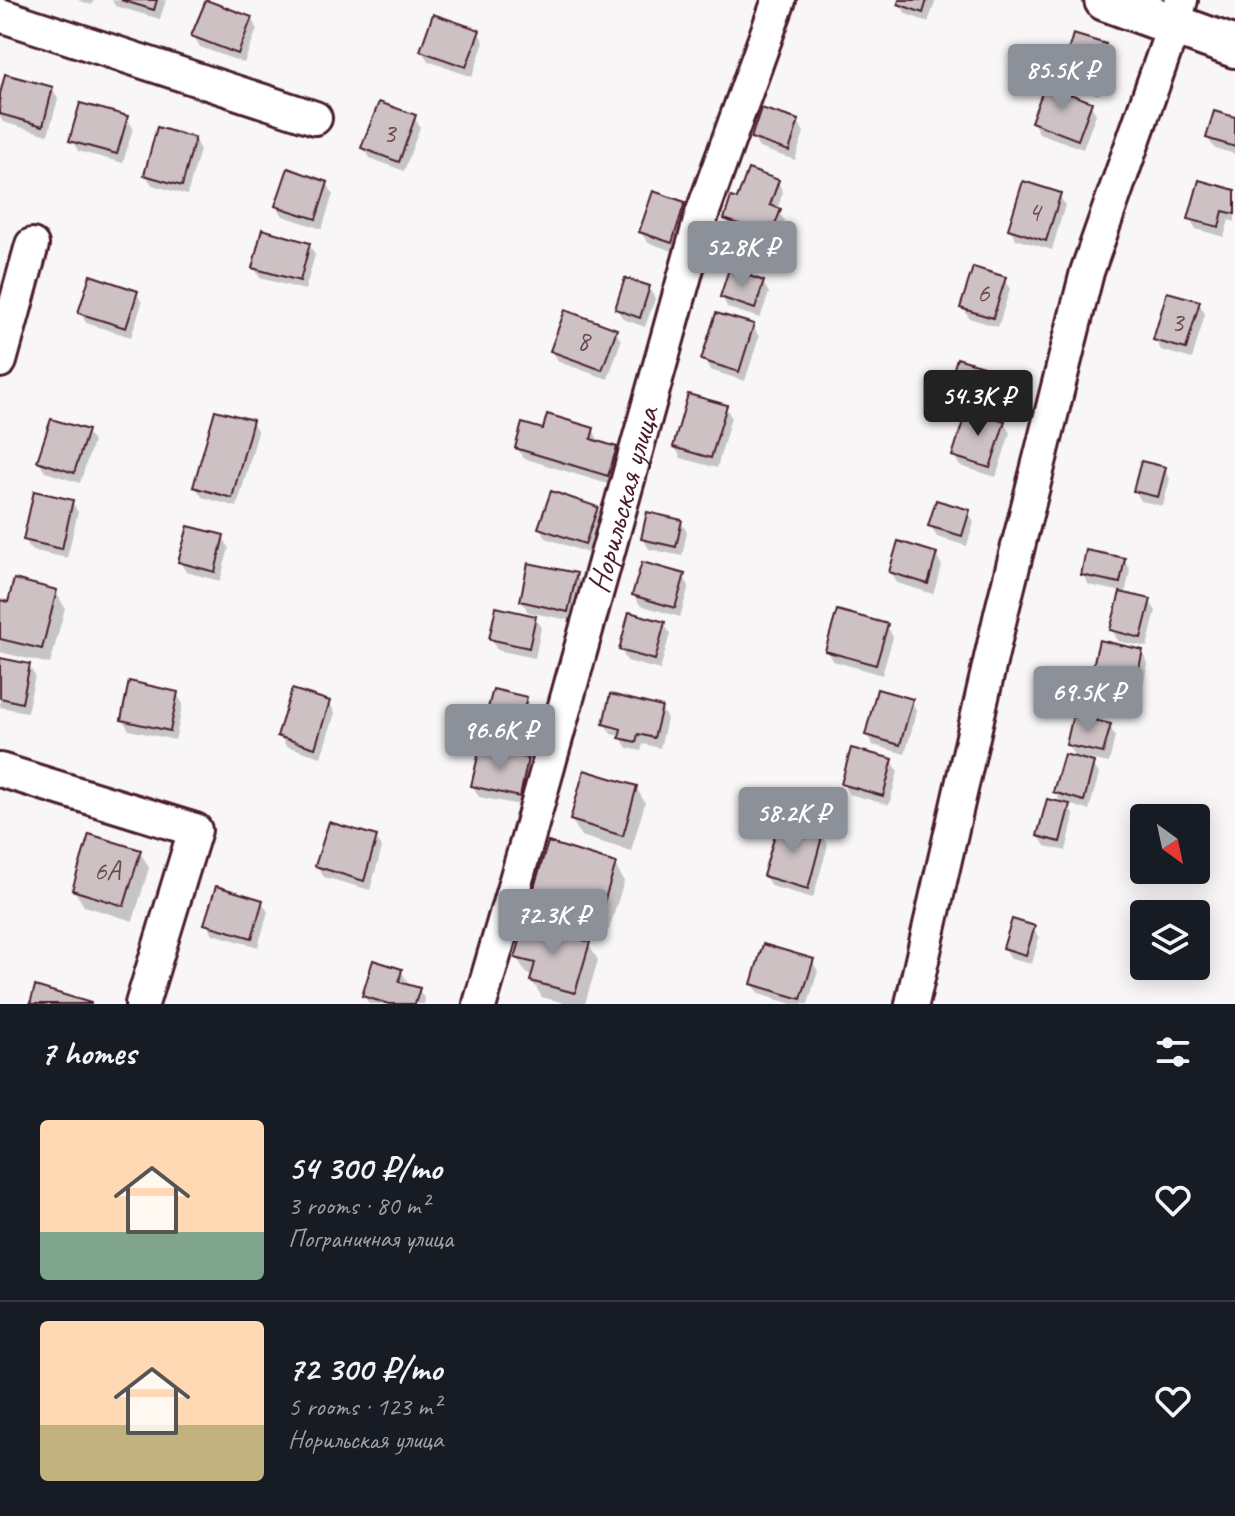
<!DOCTYPE html>
<meta charset="utf-8">
<style>
:root{--surface:#171b24;--page:#242831;--text:#f1f3f6;--muted:#9ea1a6;--line:#363941;--accent:#8c9099}
body{margin:0;font-family:Caveat,sans-serif;background:var(--page);color:var(--text);height:100vh;display:flex;flex-direction:column;font-size:30px;white-space:nowrap}
*{box-sizing:border-box;margin:0}
p{font-size:26px;color:var(--muted)}
.icon{flex:none;width:44px;height:44px;fill:none;stroke:currentColor;stroke-width:2;stroke-linecap:round;stroke-linejoin:round}
.map{position:relative;height:1004px;overflow:hidden}
.panel{display:flex;flex-direction:column;background:var(--surface);flex:1}
.panel>*{flex:none}
.needle{width:52px;rotate:147deg}
.buttons{position:absolute;left:1130px;top:804px;display:grid;gap:16px}
.buttons a{display:grid;place-items:center;width:80px;height:80px;border-radius:8px;background:var(--surface);box-shadow:0 4px 20px #0003;font-size:40px}
.price{position:absolute;translate:-50% -68px;padding:0 18px;border-radius:8px;background:var(--accent);color:#fff;font-size:26px;line-height:52px;filter:drop-shadow(0 2px 4px #0008)}
.price::after{content:'';position:absolute;left:50%;top:48px;width:24px;height:18px;margin-left:-12px;background:inherit;clip-path:polygon(0 0,100% 0,50% 100%)}
.price.active{background:#222;color:#fff}
ul{padding:0;list-style:none}
li{display:flex;align-items:center;gap:24px;height:200px;padding:0 40px}
li+li{border-top:2px solid var(--line)}
li span{display:grid;place-items:center;flex:none;width:224px;height:160px;border-radius:8px;color:#555}
li>.icon{margin-inline-start:auto}
span .icon{width:96px;height:96px;fill:#fffc;stroke-width:1}
li b{font-size:34px}
h2{display:flex;justify-content:space-between;align-items:center;height:96px;padding:0 40px;font-size:34px}
.map>svg:first-child{display:block}
.shadow{fill:#0003;fill-rule:evenodd}
.building{fill:#cdc1c4;stroke:#4a1f2b;stroke-width:2}
.lines{fill:none;stroke-linecap:round;stroke-linejoin:round}
.minor-casing{stroke:#4a1f2b;stroke-width:38}
.major-casing{stroke:#4a1f2b;stroke-width:46}
.minor{stroke:#fff;stroke-width:32}
.major{stroke:#fff;stroke-width:40}
.labels{text-anchor:middle;dominant-baseline:central;stroke-width:6;stroke-linejoin:round;paint-order:stroke}
.number-label{font-size:28px;fill:#6b4851}
.street-label{font-size:32px;fill:#4a1f2b;stroke:#fff}
</style>
<div class="map">
<svg width="1235" height="1004" viewBox="0 0 1235 1004">
<rect width="100%" height="100%" fill="#f8f6f7"/>
<filter id="ink" filterUnits="userSpaceOnUse"><feTurbulence type="fractalNoise" baseFrequency=".0125" numOctaves="2"/><feDisplacementMap in="SourceGraphic" scale="16" xChannelSelector="R" yChannelSelector="G"/><feConvolveMatrix kernelMatrix="1 2 1 2 8 2 1 2 1" color-interpolation-filters="sRGB"/></filter>
<g filter="url(#ink)">
<g class="shadow">
<polygon points="77,0 94,0 92,5"/>
<polygon points="112,0 166,0 160,19 115,6"/>
<polygon points="901,0 936,0 928,22 906,14 900,4"/>
<polygon points="251,18 257,29 244,63 200,47 194,36"/>
<polygon points="478,32 484,42 472,77 428,61 422,51"/>
<polygon points="1105,46 1111,57 1099,95 1069,86 1063,75"/>
<polygon points="52,89 58,99 48,135 3,122 0,117 0,101"/>
<polygon points="1090,104 1096,114 1083,149 1039,133 1033,122"/>
<polygon points="414,117 420,127 404,171 370,158 364,148"/>
<polygon points="127,118 133,128 123,163 78,151 72,140"/>
<polygon points="1235,120 1235,154 1214,148 1208,138"/>
<polygon points="798,122 804,132 795,160 759,148 753,138"/>
<polygon points="194,139 200,150 187,195 152,185 146,175"/>
<polygon points="777,181 783,192 777,210 785,221 777,245 732,229 726,219 739,202"/>
<polygon points="327,183 333,194 322,229 283,216 277,206"/>
<polygon points="1235,193 1235,222 1229,220 1224,237 1196,229 1190,219"/>
<polygon points="1059,195 1065,205 1052,250 1016,239 1010,229"/>
<polygon points="684,204 690,214 678,253 647,242 641,232"/>
<polygon points="309,244 315,255 305,290 260,278 254,267"/>
<polygon points="1004,278 1010,289 998,327 969,318 963,307"/>
<polygon points="763,283 769,293 760,318 728,308 722,297"/>
<polygon points="649,288 655,299 645,327 623,319 617,309"/>
<polygon points="136,292 142,303 131,337 86,323 80,312"/>
<polygon points="1199,303 1205,314 1192,359 1161,350 1155,339"/>
<polygon points="753,326 759,337 745,381 710,370 704,360"/>
<polygon points="615,330 621,341 608,379 559,362 552,351"/>
<polygon points="981,368 987,378 979,408 956,401 949,390"/>
<polygon points="725,406 731,417 717,468 681,458 675,447"/>
<polygon points="252,422 258,432 237,507 202,497 196,487"/>
<polygon points="1004,422 1010,433 996,477 960,466 954,456"/>
<polygon points="593,430 599,441 598,443 616,448 622,459 614,486 523,458 517,447 544,432"/>
<polygon points="87,432 93,442 80,483 45,472 39,461"/>
<polygon points="1164,469 1170,479 1163,506 1141,501 1135,490"/>
<polygon points="72,502 78,512 67,558 31,550 25,539"/>
<polygon points="596,508 602,519 590,554 546,538 540,528"/>
<polygon points="968,512 974,522 967,546 937,537 931,526"/>
<polygon points="681,522 687,532 682,556 649,549 643,539"/>
<polygon points="223,537 229,548 220,581 186,572 180,562"/>
<polygon points="936,555 942,566 933,594 897,583 891,572"/>
<polygon points="1124,559 1130,570 1125,595 1149,601 1156,611 1147,647 1118,641 1112,630 1122,592 1089,585 1083,575"/>
<polygon points="576,575 582,585 574,621 528,612 522,601"/>
<polygon points="683,576 689,586 680,617 640,605 634,595"/>
<polygon points="56,592 65,608 50,664 0,652 0,602 10,604"/>
<polygon points="535,618 541,628 535,658 497,650 491,639"/>
<polygon points="664,623 670,634 660,670 627,661 621,650"/>
<polygon points="887,626 893,637 882,675 833,661 827,650"/>
<polygon points="1142,652 1148,663 1138,705 1120,701 1116,693 1098,689 1092,679"/>
<polygon points="0,660 29,666 35,676 27,712 0,707"/>
<polygon points="177,694 183,704 175,740 129,730 123,720"/>
<polygon points="525,699 531,709 521,749 490,741 484,731"/>
<polygon points="911,701 917,711 905,754 873,745 867,735"/>
<polygon points="329,702 335,713 321,757 286,746 280,736"/>
<path d="M 661,708 L 667,719 L 660,748 L 643,744 L 641,751 L 627,748 L 620,736 L 611,734 L 605,724 ZM 610,724 L 630,733 L 610,728 Z"/>
<polygon points="1109,725 1115,736 1109,763 1090,759 1099,774 1089,810 1067,804 1074,816 1066,851 1045,846 1039,836 1062,804 1055,792 1076,759 1068,745"/>
<polygon points="527,760 533,770 525,806 479,797 473,786"/>
<polygon points="892,761 898,771 889,805 849,794 843,784"/>
<polygon points="636,787 645,803 631,851 581,836 572,820"/>
<polygon points="822,835 828,845 813,898 771,886 765,876"/>
<polygon points="376,838 382,848 370,890 324,877 317,866"/>
<polygon points="140,852 149,868 133,921 84,906 74,890"/>
<polygon points="615,865 624,881 609,930 544,910 535,894"/>
<polygon points="262,902 268,912 258,947 213,934 207,924"/>
<polygon points="1033,928 1039,938 1032,964 1011,959 1005,948"/>
<polygon points="588,944 598,960 585,1004 568,1004 542,997 532,981 534,976 527,974 517,958"/>
<polygon points="812,961 818,971 808,1004 792,1004 759,994 753,984"/>
<polygon points="401,970 407,981 406,986 419,990 425,1000 424,1004 369,1004 364,996"/>
</g>
<g class="building">
<polygon points="121,0 157,0 154,10"/>
<polygon points="206,0 252,17 238,54 191,36"/>
<polygon points="899,0 927,0 923,13 898,4"/>
<polygon points="433,14 480,30 466,67 420,51"/>
<polygon points="1073,34 1106,44 1093,86 1061,76"/>
<polygon points="5,74 53,87 43,126 0,114 0,94"/>
<polygon points="1045,85 1092,102 1078,140 1031,122"/>
<polygon points="379,102 416,115 399,162 361,148"/>
<polygon points="80,103 128,116 117,154 69,141"/>
<polygon points="761,108 799,120 789,151 751,138"/>
<polygon points="1214,111 1235,117 1235,147 1206,138"/>
<polygon points="157,127 195,138 182,186 144,175"/>
<polygon points="288,168 328,182 316,219 275,206"/>
<polygon points="748,169 779,180 770,205 781,209 771,235 724,219 731,197 737,199"/>
<polygon points="1199,180 1235,190 1235,214 1223,211 1219,227 1188,219"/>
<polygon points="1023,181 1061,193 1046,241 1008,229"/>
<polygon points="653,191 685,202 672,243 639,232"/>
<polygon points="262,229 310,243 300,281 252,268"/>
<polygon points="973,267 1006,277 993,318 960,308"/>
<polygon points="729,269 764,281 755,309 720,297"/>
<polygon points="90,275 138,291 126,328 78,313"/>
<polygon points="625,278 650,286 640,318 615,309"/>
<polygon points="1167,292 1200,301 1186,349 1153,340"/>
<polygon points="565,310 617,329 602,370 550,351"/>
<polygon points="716,313 754,324 739,372 701,360"/>
<polygon points="957,358 983,366 973,399 947,391"/>
<polygon points="688,394 727,405 711,458 673,447"/>
<polygon points="967,409 1005,421 990,468 952,456"/>
<polygon points="215,410 253,420 232,498 193,487"/>
<polygon points="547,414 594,428 591,439 617,447 608,476 515,448 522,423 543,429"/>
<polygon points="51,419 88,430 74,473 37,461"/>
<polygon points="1141,461 1166,467 1158,497 1133,491"/>
<polygon points="34,491 73,500 62,549 23,540"/>
<polygon points="551,491 598,507 585,544 538,528"/>
<polygon points="936,500 970,510 962,536 928,526"/>
<polygon points="647,512 682,520 676,547 641,539"/>
<polygon points="188,526 224,535 215,572 178,562"/>
<polygon points="898,541 937,553 928,584 889,572"/>
<polygon points="1086,550 1125,558 1120,583 1081,575"/>
<polygon points="642,562 685,574 675,608 632,595"/>
<polygon points="528,563 577,573 568,612 520,601"/>
<polygon points="14,579 57,590 42,649 0,639 0,600 8,602"/>
<polygon points="1120,592 1151,599 1141,638 1110,630"/>
<polygon points="496,607 536,616 529,648 489,639"/>
<polygon points="837,610 888,624 876,665 825,651"/>
<polygon points="629,612 665,622 655,660 619,650"/>
<polygon points="1099,640 1143,650 1133,695 1112,691 1114,684 1090,679"/>
<polygon points="0,658 30,664 22,703 0,698"/>
<polygon points="129,681 178,692 170,731 121,720"/>
<polygon points="292,689 330,701 315,748 277,736"/>
<polygon points="493,689 527,697 516,739 482,731"/>
<polygon points="877,689 913,699 900,745 865,735"/>
<polygon points="610,694 662,707 654,738 638,734 636,742 619,738 621,729 603,724"/>
<polygon points="1073,715 1111,724 1103,753 1066,745"/>
<polygon points="480,748 528,758 520,797 471,786"/>
<polygon points="851,748 893,759 883,796 841,784"/>
<polygon points="1064,754 1094,762 1084,801 1053,792"/>
<polygon points="584,770 637,786 623,836 570,820"/>
<polygon points="1047,799 1070,804 1060,842 1037,836"/>
<polygon points="779,821 823,833 808,889 763,876"/>
<polygon points="329,822 377,836 364,881 315,866"/>
<polygon points="89,834 141,850 124,906 72,890"/>
<polygon points="548,842 616,863 600,915 532,894"/>
<polygon points="216,886 263,900 252,938 204,924"/>
<polygon points="1012,919 1035,926 1026,955 1003,948"/>
<polygon points="525,924 590,942 575,993 530,981 535,963 515,958"/>
<polygon points="763,944 814,959 801,999 751,984"/>
<polygon points="373,960 402,969 399,982 420,988 415,1004 389,1004 362,996"/>
<polygon points="35,986 91,1003 91,1004 30,1004"/>
</g>
<g class="lines">
<g class="minor-casing">
<g id="minor">
<polyline points="0,15 315,118"/>
<polyline points="0,361 32,245"/>
<polyline points="0,770 195,830 142,1004"/>
<path id="s1" d="M 480,1004 L 527,842 L 702,214 L 779,0"/>
<polyline points="912,1004 1001,614 1087,272 1174,25 1181,0"/>
</g>
</g>
<g class="major-casing">
<polyline id="major" points="1105,0 1235,47"/>
</g>
<use href="#minor" class="minor"/>
<use href="#major" class="major"/>
</g>
</g>
<g class="labels">
<g class="number-label">
<text x="389" y="132">3</text>
<text x="1034" y="211">4</text>
<text x="983" y="292">6</text>
<text x="1177" y="321">3</text>
<text x="583" y="340">8</text>
<text x="107" y="870">6А</text>
</g>
<g class="street-label">
<text stroke="none"><textPath href="#s1" startOffset="524">Норильская улица</textPath></text>
</g>
</g>
</svg>
<div class="buttons">
<a><svg class="needle" viewBox="-14 -14 28 28"><path d="M0-13l5 13h-10z" fill="#e53935"/><path d="M0 13l5-13h-10z" fill="#9ea1a6"/></svg></a>
<a><svg class="icon" aria-label="layers" viewBox="0 0 24 24"><path d="M12 4l9 5-9 5-9-5zM3 14l9 5 9-5"/></svg></a>
</div>
<b class="price" style="left:1062px;top:112px">85.5K ₽</b>
<b class="price" style="left:742px;top:289px">52.8K ₽</b>
<b class="price active" style="left:978px;top:438px">54.3K ₽</b>
<b class="price" style="left:1088px;top:734px">69.5K ₽</b>
<b class="price" style="left:500px;top:772px">96.6K ₽</b>
<b class="price" style="left:793px;top:855px">58.2K ₽</b>
<b class="price" style="left:553px;top:957px">72.3K ₽</b>
</div>
<section class="panel">
<h2>7 homes<svg class="icon" aria-label="filters" viewBox="0 0 24 24"><path d="M4 7h16M4 17h16"/><circle cx="9" cy="7" r="2"/><circle cx="15" cy="17" r="2"/></svg></h2>
<ul>
<li><span style="background:linear-gradient(#ffd9b3 70%,#7fa58c 0)"><svg class="icon" aria-label="home" viewBox="0 0 24 24"><path d="M3 11l9-7 9 7M6 9v11h12V9"/></svg></span><div><b>54 300 ₽/mo</b><p>3 rooms · 80 m²</p><p>Пограничная улица</p></div><svg class="icon" aria-label="heart" viewBox="0 0 24 24"><path d="M12 20l-8-8c-3-5 5-10 8-4 3-6 11-1 8 4z"/></svg></li>
<li><span style="background:linear-gradient(#ffd9b3 65%,#c2b280 0)"><svg class="icon" aria-label="home" viewBox="0 0 24 24"><path d="M3 11l9-7 9 7M6 9v11h12V9"/></svg></span><div><b>72 300 ₽/mo</b><p>5 rooms · 123 m²</p><p>Норильская улица</p></div><svg class="icon" aria-label="heart" viewBox="0 0 24 24"><path d="M12 20l-8-8c-3-5 5-10 8-4 3-6 11-1 8 4z"/></svg></li>
</ul>
</section>
